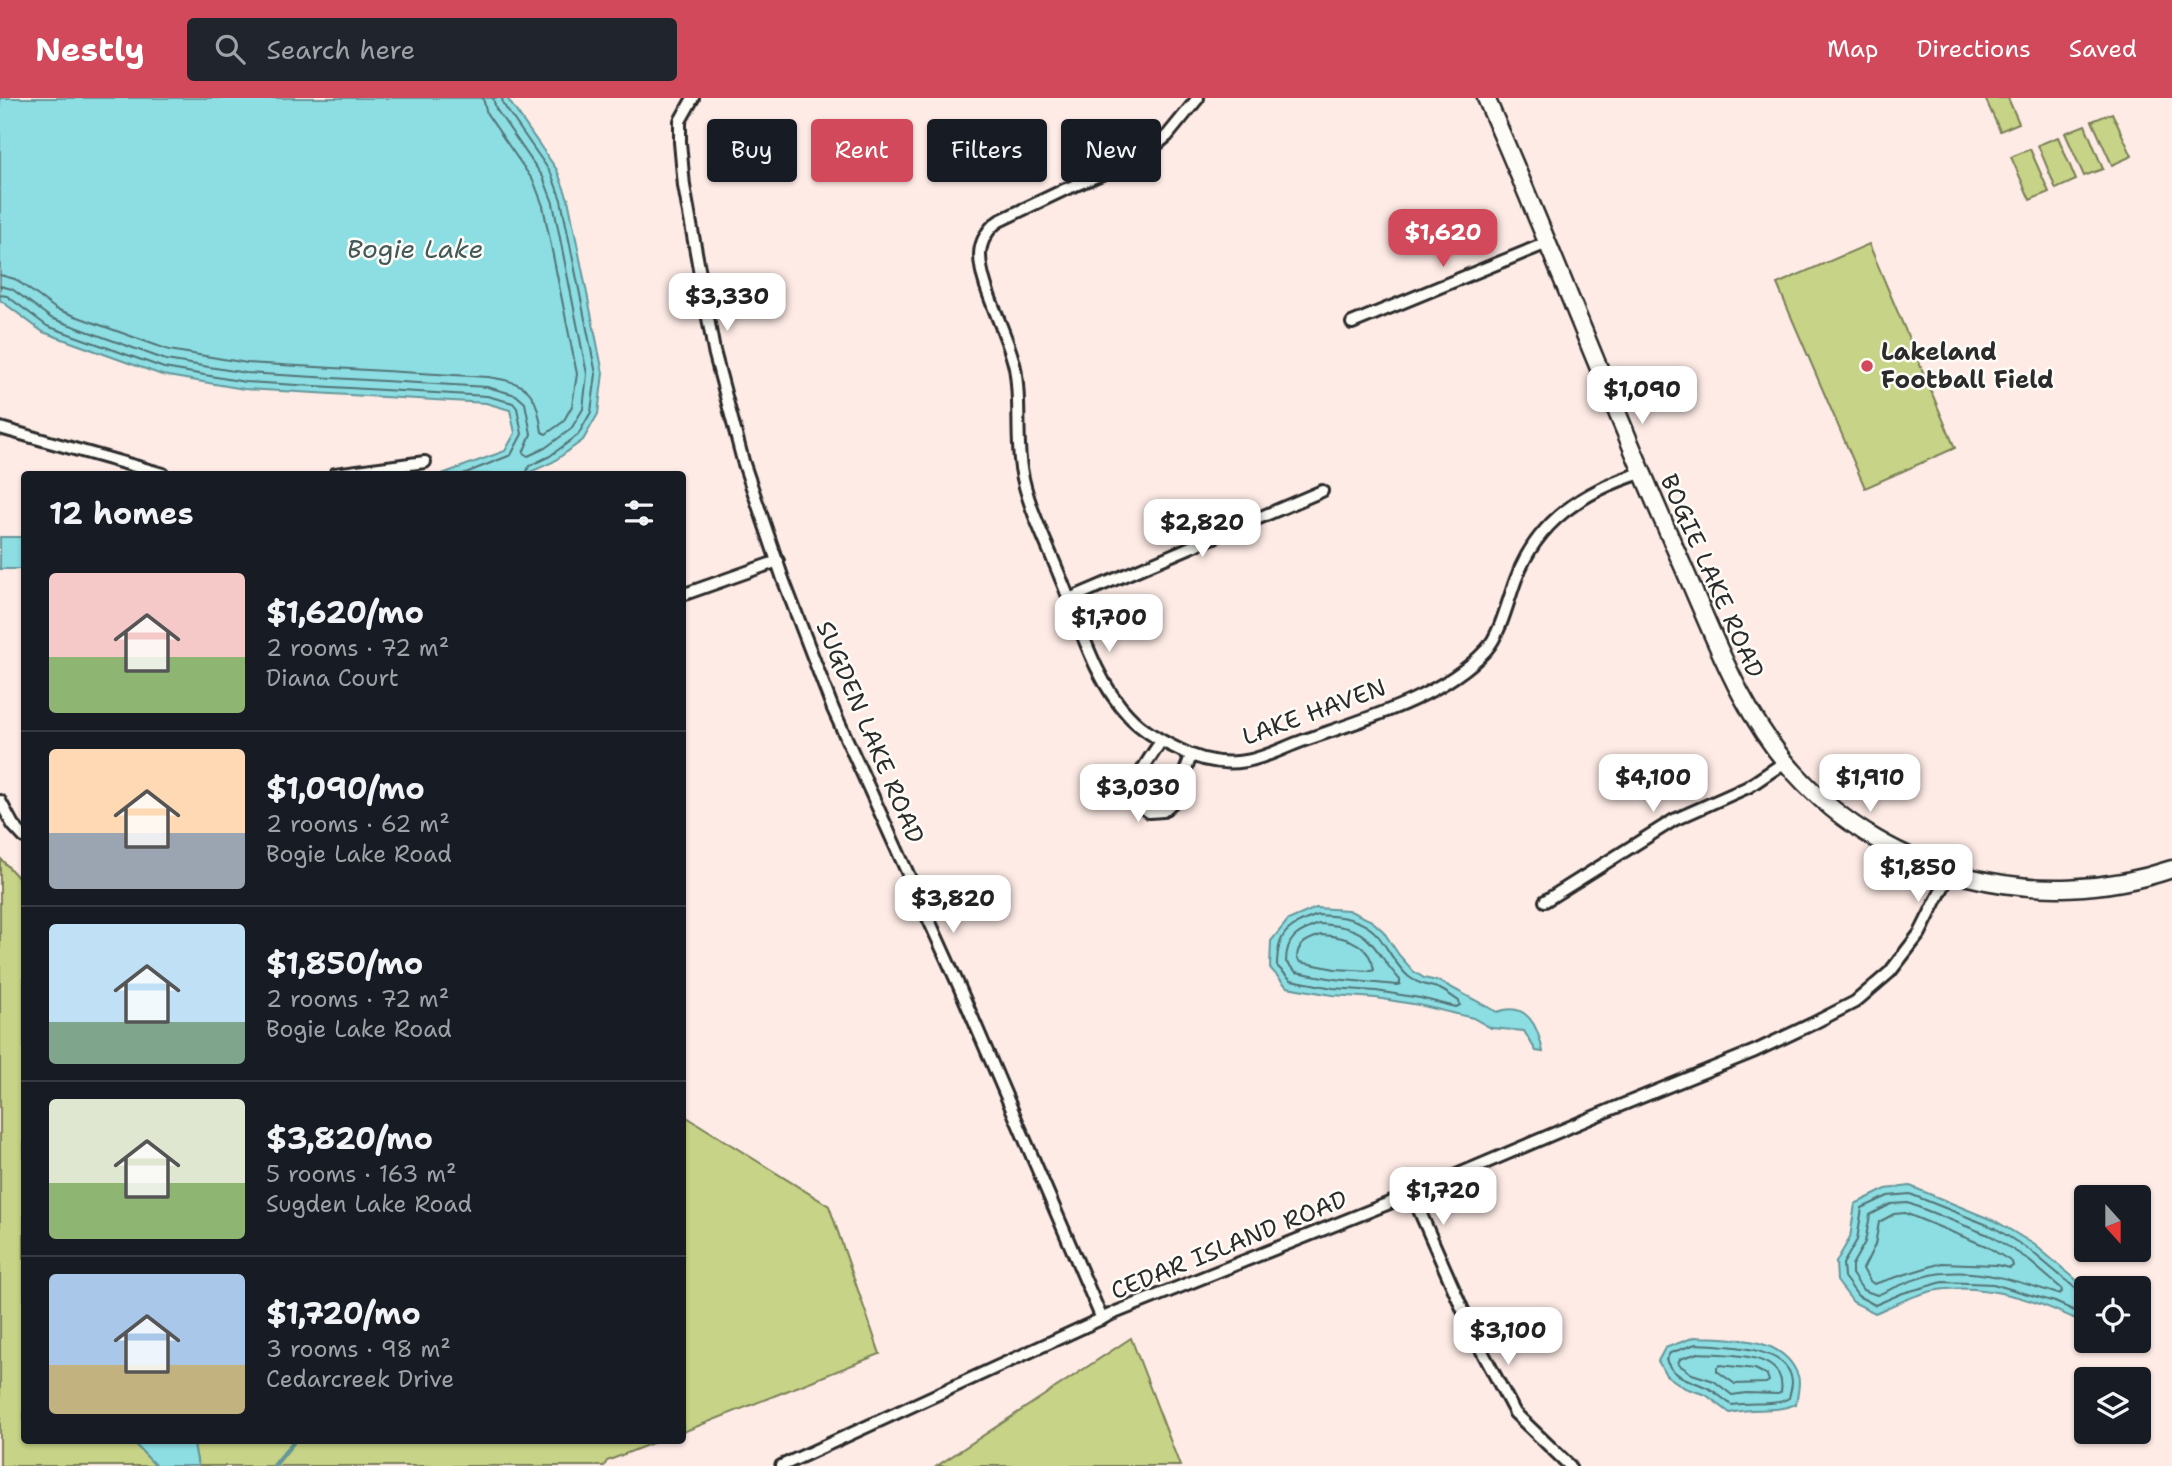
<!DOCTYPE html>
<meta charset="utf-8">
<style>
:root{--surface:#171b24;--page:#20242c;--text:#f1f3f6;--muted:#9ea1a6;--line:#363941;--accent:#d1495b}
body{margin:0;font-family:"Shantell Sans",sans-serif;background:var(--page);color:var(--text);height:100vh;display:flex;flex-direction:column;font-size:26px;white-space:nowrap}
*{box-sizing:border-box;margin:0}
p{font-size:23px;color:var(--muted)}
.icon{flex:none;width:38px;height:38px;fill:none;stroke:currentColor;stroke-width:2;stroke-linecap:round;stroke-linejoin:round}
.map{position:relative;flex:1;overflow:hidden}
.details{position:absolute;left:21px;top:373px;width:665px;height:973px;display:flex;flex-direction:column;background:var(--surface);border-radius:7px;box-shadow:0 2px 5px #0004}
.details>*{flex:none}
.banner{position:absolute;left:707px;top:21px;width:665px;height:63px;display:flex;gap:14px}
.needle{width:46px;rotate:159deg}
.controls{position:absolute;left:2074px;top:1087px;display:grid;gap:14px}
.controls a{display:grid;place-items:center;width:77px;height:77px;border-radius:7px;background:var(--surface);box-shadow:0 2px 5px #0004;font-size:35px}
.price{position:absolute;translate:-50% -60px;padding:0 16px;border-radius:14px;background:#fff;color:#222;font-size:23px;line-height:46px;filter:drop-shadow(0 2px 4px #0008)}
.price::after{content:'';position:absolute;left:50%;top:42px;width:21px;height:16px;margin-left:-10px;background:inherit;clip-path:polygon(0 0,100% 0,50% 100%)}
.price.selected{background:var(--accent);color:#fff}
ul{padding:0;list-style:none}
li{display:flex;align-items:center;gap:21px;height:175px;padding:0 28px}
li+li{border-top:2px solid var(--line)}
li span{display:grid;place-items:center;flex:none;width:196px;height:140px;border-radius:7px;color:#555}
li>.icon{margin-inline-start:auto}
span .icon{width:84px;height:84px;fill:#fffc;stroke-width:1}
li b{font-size:30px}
h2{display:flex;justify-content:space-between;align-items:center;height:84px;padding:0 28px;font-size:30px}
.tag{padding:0 24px;border-radius:7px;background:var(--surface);box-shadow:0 2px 5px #0004;font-size:24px;line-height:63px}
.tag.selected{background:var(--accent);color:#fff}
header{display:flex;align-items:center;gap:42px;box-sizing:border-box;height:98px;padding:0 35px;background:var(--accent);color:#fff}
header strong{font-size:33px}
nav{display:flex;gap:38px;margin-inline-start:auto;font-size:24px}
.search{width:490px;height:63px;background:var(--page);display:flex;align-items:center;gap:18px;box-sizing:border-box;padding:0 24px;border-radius:7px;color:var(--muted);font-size:26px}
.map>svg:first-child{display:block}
.green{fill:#c7d386;stroke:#797f58;stroke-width:2}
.water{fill:#8cdee3;stroke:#659699;stroke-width:2}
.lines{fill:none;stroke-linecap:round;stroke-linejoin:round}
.shore{stroke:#527375;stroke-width:2}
.stream{stroke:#659699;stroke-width:4.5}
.minor-casing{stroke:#2b2b2b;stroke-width:16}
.secondary-casing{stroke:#2b2b2b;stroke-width:21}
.minor{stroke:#fdfcf7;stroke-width:10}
.secondary{stroke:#fdfcf7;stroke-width:16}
.poi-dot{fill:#d1495b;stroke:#fdfcf7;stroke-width:2.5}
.labels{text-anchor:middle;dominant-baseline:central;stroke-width:5;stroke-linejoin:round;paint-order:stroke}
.poi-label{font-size:24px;font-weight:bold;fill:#2b2b2b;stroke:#fdfcf7;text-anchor:start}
.street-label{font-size:24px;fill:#2b2b2b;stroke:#fdfcf7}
.water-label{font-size:26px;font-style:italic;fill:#435859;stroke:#fdfcf7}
</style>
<header>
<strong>Nestly</strong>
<div class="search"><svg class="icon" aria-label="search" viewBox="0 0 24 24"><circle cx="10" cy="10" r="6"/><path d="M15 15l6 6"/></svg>Search here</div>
<nav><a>Map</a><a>Directions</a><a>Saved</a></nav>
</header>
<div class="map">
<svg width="2172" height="1368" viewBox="0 0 2172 1368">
<rect width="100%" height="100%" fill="#feebe6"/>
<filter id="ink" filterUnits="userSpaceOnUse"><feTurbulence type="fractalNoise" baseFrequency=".0143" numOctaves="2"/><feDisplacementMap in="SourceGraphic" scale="14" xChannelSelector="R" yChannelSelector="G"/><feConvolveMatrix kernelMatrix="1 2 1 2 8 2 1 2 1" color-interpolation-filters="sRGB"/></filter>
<g filter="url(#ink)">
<g class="green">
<polygon points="1985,0 2008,0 2019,25 2000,33"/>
<polygon points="2112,15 2132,58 2112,67 2092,23"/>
<polygon points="2085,27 2103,71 2084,78 2065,35"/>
<polygon points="2058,39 2076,82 2056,91 2038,47"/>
<polygon points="2030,51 2049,94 2030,102 2011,59"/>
<polygon points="1869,146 1955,350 1865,390 1777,186"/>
<polygon points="0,760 24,786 24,1342 131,1342 156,1368 0,1368"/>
<polygon points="682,1016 829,1108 880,1256 683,1334"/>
<polygon points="1131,1240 1180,1368 937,1368"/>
<polygon points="193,1342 660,1342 607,1363 604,1368 198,1368"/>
</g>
<g class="water">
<polygon points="0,0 507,0 557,72 568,101 603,275 598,316 583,342 553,364 526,376 442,376 505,353 515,335 510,312 486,305 244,291 162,277 43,234 0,202"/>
<rect x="0" y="439" width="24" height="32"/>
<path d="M 1316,810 L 1348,812 L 1372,823 L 1383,833 L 1399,857 L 1413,873 L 1424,880 L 1441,884 L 1497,914 C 1527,903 1538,928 1543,954 L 1536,953 L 1524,933 L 1491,930 L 1473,920 L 1419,907 L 1376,900 L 1332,897 L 1287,889 L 1270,870 L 1271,843 L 1288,822 Z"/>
<path d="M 1910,1088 L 1997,1124 L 2035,1147 L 2086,1190 L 2086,1226 C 2043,1205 1995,1187 1946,1191 C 1924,1192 1896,1206 1875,1215 L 1853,1204 L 1837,1183 L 1836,1164 L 1850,1140 L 1855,1106 L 1886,1091 Z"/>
<path d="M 1695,1239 C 1730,1241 1784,1237 1798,1278 C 1801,1285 1797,1298 1796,1306 C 1773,1316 1754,1308 1730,1315 L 1706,1297 L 1685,1290 L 1666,1277 L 1658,1263 L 1665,1250 Z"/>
<polygon points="131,1342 193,1342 198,1368 156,1368"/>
</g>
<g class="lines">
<g class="shore">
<polyline points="502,0 503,6 551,75 561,102 596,276 591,314 578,337 550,358 529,368 526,376"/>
<path d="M 0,177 L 15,181 L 56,211 L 169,252 L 247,265 L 488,279 C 529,285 536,293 542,334 L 546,336 L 563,324 L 572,308 L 577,276 L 543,108 L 534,84 L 487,16 L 483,0"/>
<polyline points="0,188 12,191 51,220 166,262 246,275 487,289 516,297 525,305 531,336 523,355 528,358 545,350 571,331 583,311 587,276 553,105 543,79 496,11 493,0"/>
<polyline points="0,197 7,198 47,228 164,270 245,284 487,298 513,305 517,310 522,336 511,357 463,376"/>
<path d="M 1318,817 C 1340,818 1364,820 1379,839 C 1389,852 1396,868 1409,879 C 1419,887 1429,887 1440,891 C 1446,894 1453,899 1459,903 L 1460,907 L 1456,909 L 1420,900 L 1376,893 L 1333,890 L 1291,882 L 1277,868 C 1277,834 1288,828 1318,817 Z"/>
<path d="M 1319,826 C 1374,829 1368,846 1400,882 L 1400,886 L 1397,887 L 1334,881 L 1296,874 L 1286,864 C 1286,839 1298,834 1319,826 Z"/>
<path d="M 1321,837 C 1344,838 1370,845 1374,872 L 1371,873 L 1335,871 L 1300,864 L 1297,860 C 1297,845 1309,841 1321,837 Z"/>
<path d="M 1908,1105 L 1991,1138 L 2026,1160 L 2061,1190 L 2062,1194 L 2058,1196 C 2021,1184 1984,1172 1945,1175 C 1922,1176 1897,1189 1877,1197 L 1863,1192 L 1852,1176 L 1852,1167 L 1865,1144 L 1870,1117 L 1891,1106 Z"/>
<polygon points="1905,1115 1986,1148 2012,1164 2013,1168 2010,1170 1996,1167 1942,1165 1874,1186 1870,1183 1863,1171 1875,1147 1879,1124 1894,1116"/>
<polyline points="2086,1197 2081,1195 2031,1153 1995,1130 1910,1096 1888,1098 1862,1110 1857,1142 1843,1166 1844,1179 1858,1198 1875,1207 1903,1195 1943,1184 1993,1186 2055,1204 2086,1218"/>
<path d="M 1696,1246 C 1722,1248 1790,1247 1792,1284 C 1792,1289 1790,1295 1789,1300 C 1774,1309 1750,1303 1732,1307 C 1724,1302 1716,1294 1708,1290 C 1692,1282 1674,1281 1666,1262 L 1670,1255 Z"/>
<path d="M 1698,1255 C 1725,1257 1788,1253 1781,1294 L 1778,1296 L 1746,1295 L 1732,1297 L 1714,1283 L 1692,1276 L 1678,1266 L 1680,1261 Z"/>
<polygon points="1720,1267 1755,1271 1767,1277 1769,1283 1766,1285 1735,1286 1717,1273 1717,1269"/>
</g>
<polyline class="stream" points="274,1368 295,1342"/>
<g class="minor-casing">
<g id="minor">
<polyline points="693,0 680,23 680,44 684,88 714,253 743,363 783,481 833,611 958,886 1102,1221"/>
<path d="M 1198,0 L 1167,38 L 1149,53 L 1128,65 L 1066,91 L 999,123 C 988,130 980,144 980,157 C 980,190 1008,235 1015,270 C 1021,303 1016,337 1021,370 C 1027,408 1047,445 1061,481 C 1080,526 1094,582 1129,618 C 1142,632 1161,643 1178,651 C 1199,662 1223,667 1246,663 C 1265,660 1285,649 1302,643 C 1362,622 1442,600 1486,552 C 1501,535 1508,502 1516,481 C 1537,423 1584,393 1641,375"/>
<polyline points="1352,225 1547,145"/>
<polyline points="0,330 163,376"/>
<polyline points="335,376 425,364"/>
<polyline points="682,497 778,463"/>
<polyline points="1069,501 1322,393"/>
<path d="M 1161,643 C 1153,656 1127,688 1136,703 C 1138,707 1145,711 1149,714 L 1163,713 L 1173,704 L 1191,658"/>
<polyline points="0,703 13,727 24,739"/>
<polyline points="1545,803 1674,722 1748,689 1785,664"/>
<polyline points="1412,1096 1476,1242 1515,1315 1570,1368"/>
<polyline points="781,1368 1114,1215 1412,1096 1612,1011 1755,953 1812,926 1855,904 1890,874 1920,835 1950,775"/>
</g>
</g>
<g class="secondary-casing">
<path id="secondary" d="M 1486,0 C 1554,154 1613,312 1682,466 C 1714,538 1741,616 1795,675 C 1890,780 2039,816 2172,771"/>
</g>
<use href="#minor" class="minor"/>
<use href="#secondary" class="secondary"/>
</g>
</g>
<circle class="poi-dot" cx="1867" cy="268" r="7"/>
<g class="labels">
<g class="poi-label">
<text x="1881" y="254">Lakeland<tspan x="1881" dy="28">Football Field</tspan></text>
</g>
<g class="street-label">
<text transform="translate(1712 478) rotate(66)">BOGIE LAKE ROAD</text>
<text transform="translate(1314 614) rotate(-20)">LAKE HAVEN</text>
<text transform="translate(870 634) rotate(67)">SUGDEN LAKE ROAD</text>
<text transform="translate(1229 1147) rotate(-22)">CEDAR ISLAND ROAD</text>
</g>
<g class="water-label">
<text x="415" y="150">Bogie Lake</text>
</g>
</g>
</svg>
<div class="controls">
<a><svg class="needle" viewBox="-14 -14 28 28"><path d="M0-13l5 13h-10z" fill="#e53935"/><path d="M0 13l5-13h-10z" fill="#9ea1a6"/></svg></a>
<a><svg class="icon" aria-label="locate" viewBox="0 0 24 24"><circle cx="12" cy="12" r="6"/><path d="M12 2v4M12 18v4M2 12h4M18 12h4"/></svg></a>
<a><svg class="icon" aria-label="layers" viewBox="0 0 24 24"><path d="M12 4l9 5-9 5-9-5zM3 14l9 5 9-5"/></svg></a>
</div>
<b class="price selected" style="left:1443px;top:171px">$1,620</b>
<b class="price" style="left:727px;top:235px">$3,330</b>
<b class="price" style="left:1642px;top:328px">$1,090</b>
<b class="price" style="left:1202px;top:461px">$2,820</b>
<b class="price" style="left:1109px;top:556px">$1,700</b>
<b class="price" style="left:1653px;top:716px">$4,100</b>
<b class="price" style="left:1870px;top:716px">$1,910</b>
<b class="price" style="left:1138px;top:726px">$3,030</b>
<b class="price" style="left:1918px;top:806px">$1,850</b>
<b class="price" style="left:953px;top:837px">$3,820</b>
<b class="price" style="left:1443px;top:1129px">$1,720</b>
<b class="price" style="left:1508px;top:1269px">$3,100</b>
<div class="banner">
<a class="tag">Buy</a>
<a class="tag selected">Rent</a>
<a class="tag">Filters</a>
<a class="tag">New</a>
</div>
<section class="details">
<h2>12 homes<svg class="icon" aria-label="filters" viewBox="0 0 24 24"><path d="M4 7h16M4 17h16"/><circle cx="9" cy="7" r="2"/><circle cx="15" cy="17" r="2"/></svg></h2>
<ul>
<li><span style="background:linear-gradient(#f6c9c9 60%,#8fb573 0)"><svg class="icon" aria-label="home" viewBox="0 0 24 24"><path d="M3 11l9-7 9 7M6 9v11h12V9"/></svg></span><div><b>$1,620/mo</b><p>2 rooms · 72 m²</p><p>Diana Court</p></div></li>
<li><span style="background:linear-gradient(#ffd9b3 60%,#9aa5b1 0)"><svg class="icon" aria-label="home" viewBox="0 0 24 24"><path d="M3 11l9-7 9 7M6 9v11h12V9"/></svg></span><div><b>$1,090/mo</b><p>2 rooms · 62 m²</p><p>Bogie Lake Road</p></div></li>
<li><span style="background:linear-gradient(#bfe0f5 70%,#7fa58c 0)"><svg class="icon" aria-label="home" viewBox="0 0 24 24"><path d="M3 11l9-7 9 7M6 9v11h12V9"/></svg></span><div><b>$1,850/mo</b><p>2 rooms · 72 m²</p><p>Bogie Lake Road</p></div></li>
<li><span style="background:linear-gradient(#dfe7d0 60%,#8fb573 0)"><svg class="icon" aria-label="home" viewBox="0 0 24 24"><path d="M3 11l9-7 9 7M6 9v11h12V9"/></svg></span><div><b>$3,820/mo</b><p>5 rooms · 163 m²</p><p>Sugden Lake Road</p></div></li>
<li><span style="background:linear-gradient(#a9c7e8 65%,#c2b280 0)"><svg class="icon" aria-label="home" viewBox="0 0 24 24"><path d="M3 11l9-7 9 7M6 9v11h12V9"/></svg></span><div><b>$1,720/mo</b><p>3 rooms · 98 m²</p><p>Cedarcreek Drive</p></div></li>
</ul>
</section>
</div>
